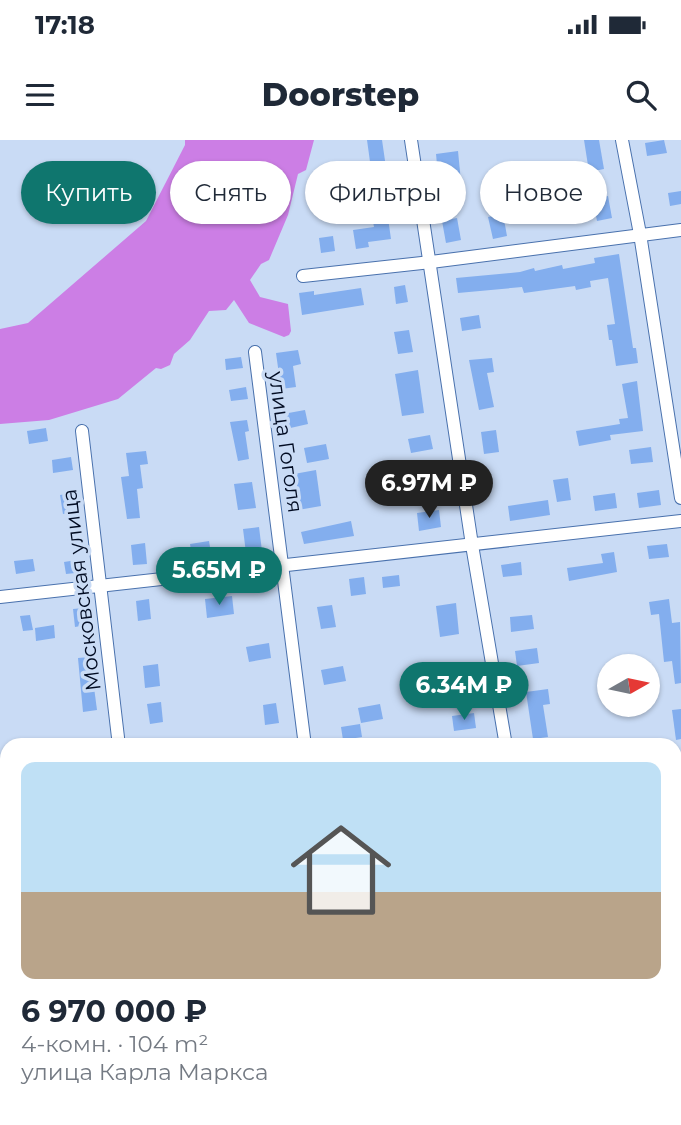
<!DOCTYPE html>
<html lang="ru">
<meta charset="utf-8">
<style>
:root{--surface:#fff;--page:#f6f6f7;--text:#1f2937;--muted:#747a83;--accent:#0f766e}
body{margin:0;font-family:Montserrat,sans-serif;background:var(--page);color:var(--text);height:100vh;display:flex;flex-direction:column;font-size:26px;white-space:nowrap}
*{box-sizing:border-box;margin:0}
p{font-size:23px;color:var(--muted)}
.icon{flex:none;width:38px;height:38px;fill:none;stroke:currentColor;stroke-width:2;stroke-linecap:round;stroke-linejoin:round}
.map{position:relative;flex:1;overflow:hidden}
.sheet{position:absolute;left:0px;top:598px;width:682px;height:387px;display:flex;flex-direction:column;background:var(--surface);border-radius:21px 21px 0 0;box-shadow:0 2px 5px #0004}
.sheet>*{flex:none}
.hud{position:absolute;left:21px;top:21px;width:640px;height:63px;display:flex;gap:14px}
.needle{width:46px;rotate:81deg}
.fabs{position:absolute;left:597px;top:514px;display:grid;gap:14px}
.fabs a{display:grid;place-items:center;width:63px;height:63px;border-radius:50%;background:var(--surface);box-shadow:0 2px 5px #0004;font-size:35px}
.price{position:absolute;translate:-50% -60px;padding:0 16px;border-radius:24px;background:var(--accent);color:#fff;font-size:23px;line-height:46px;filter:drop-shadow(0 2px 4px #0008)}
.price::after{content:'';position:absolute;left:50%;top:42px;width:21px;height:16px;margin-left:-10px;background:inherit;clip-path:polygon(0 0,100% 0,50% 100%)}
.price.selected{background:#222;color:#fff}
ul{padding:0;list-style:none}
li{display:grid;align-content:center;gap:14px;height:371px;padding:0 21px}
li span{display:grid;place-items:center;height:217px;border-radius:14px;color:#555}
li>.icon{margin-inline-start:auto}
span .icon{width:126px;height:126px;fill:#fffc;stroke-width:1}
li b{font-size:30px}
.tag{padding:0 24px;border-radius:32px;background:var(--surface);box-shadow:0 2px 5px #0004;font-size:24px;line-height:63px}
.tag.selected{background:var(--accent);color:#fff}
.status{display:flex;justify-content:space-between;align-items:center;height:49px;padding:0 35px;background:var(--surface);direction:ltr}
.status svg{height:19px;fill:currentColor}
header{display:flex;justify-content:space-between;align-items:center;height:91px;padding:0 21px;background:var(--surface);font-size:32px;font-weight:800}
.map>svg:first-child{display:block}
.water{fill:#cc7ee5}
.building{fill:#83aeee}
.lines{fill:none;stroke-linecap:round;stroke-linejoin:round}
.minor-casing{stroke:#4971ad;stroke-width:14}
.minor{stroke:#fff;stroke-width:12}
.labels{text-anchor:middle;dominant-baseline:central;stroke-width:7;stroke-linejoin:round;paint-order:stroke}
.street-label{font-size:21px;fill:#010b22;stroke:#c9dbf5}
</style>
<div class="status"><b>17:18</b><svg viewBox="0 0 49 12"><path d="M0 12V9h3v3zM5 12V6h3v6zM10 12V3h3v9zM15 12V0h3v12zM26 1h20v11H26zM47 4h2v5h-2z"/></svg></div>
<header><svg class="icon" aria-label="menu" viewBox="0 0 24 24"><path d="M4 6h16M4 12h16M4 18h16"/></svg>Doorstep<svg class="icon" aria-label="search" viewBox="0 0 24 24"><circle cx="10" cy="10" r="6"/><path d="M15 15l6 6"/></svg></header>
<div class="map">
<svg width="681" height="985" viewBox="0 0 681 985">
<rect width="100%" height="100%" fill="#c9dbf5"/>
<polygon class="water" points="185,0 314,0 306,30 298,34 288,75 269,120 261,124 250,140 260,157 288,164 291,191 289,195 284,197 249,183 234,160 226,170 209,171 190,200 174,214 170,225 161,229 156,228 118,259 49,280 0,284 0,189 28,183 146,81 185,5"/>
<g class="building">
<polygon points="367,0 382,0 390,55 392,55 394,70 387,71 391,99 368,102 369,107 356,109 353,90 374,87 369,59 375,58"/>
<polygon points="584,0 599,0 604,29 589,32"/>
<polygon points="664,0 667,13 647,16 645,3"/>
<polygon points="458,11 462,52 440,56 436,14"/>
<polygon points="561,40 564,53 534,59 532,45"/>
<polygon points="681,51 681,64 670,66 668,53"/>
<polygon points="608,56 612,78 597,81 593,59"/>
<polygon points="503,74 507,96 493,99 488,77"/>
<polygon points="457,78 461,100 446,103 442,81"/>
<polygon points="333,96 335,111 321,113 319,98"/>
<polygon points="619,114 633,208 636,208 638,223 616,226 612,200 609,200 607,185 615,184 608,138 590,141 591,147 576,150 575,146 524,153 522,147 458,153 456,138 520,132 534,128 535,131 562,125 563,129 595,123 594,118"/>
<polygon points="405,145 408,162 396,164 394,147"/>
<polygon points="361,148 364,165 302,175 299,153 314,151 314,155"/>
<polygon points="479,175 481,188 462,191 460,178"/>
<polygon points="409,190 413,212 398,214 394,192"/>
<polygon points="298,210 301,224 293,226 296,247 281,249 276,213"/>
<polygon points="241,217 243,228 226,230 225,219"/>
<polygon points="492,218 494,232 487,233 494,267 479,270 469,220"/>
<polygon points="418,230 424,273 402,276 395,234"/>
<polygon points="637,241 643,291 610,295 611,300 579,306 576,291 620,284 619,279 628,278 622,244"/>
<polygon points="246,247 248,259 231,261 229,250"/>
<polygon points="305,270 308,284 286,289 283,274"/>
<polygon points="247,280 249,291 245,292 249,319 238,321 230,282"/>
<polygon points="46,288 48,301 29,304 27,291"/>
<polygon points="496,290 499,312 484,314 481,292"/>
<polygon points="430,295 433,309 411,313 408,299"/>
<polygon points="326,304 329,319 307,323 304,308"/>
<polygon points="651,307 653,322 631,324 629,310"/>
<polygon points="146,311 148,324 140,325 143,348 137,349 140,378 127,379 121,337 129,336 126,313"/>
<polygon points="71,317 73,330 53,333 52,320"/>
<polygon points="316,330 321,366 298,370 294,334"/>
<polygon points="568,338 571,360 557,362 553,340"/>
<polygon points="252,342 256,368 238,370 234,344"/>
<polygon points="659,350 661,365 639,368 637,353"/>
<polygon points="73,353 76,372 63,374 60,355"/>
<polygon points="615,353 617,368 595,371 593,356"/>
<polygon points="548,360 550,375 510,381 508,366"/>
<polygon points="439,370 441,387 419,391 417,373"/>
<polygon points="351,381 354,396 304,404 301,392"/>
<polygon points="259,387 262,411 246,413 243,389"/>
<polygon points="209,401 211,413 192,416 190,404"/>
<polygon points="145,403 147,424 133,425 131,405"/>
<polygon points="667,404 669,417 649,419 647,406"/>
<polygon points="614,412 617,432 569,441 567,428 603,423 601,414"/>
<polygon points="33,419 35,431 16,434 14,421"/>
<polygon points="83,419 85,432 66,434 64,422"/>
<polygon points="521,422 522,435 503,437 501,425"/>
<polygon points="399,435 400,446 383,448 382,437"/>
<polygon points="364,437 366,454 351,456 349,439"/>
<polygon points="232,456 234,474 207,478 205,459"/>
<polygon points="149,459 151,479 138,481 136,461"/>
<polygon points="669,459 672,483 680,482 681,543 675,544 672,521 664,522 659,474 651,475 649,462"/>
<polygon points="456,463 459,494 440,497 436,466"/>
<polygon points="332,465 336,487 321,489 317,467"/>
<polygon points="84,468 86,485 75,487 73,469"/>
<polygon points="30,475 33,490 23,491 20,476"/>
<polygon points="532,475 534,489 511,492 510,477"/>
<polygon points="54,485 55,498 36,501 35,488"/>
<polygon points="269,503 271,518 249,522 246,507"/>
<polygon points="537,508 539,523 517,526 515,511"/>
<polygon points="90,517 97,570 83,572 78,518"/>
<polygon points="158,524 160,546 145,548 143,526"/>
<polygon points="343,526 346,541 324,545 321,530"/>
<polygon points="437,529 440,546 428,548 426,531"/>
<polygon points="469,544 471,557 451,560 450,547"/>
<polygon points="548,549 550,564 543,565 548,597 533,599 526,552"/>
<polygon points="161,562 163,582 150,584 147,564"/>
<polygon points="276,563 279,583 265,585 263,565"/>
<polygon points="380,564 383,579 361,583 358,568"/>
<polygon points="681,569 681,599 676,600 672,570"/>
<polygon points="474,573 476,588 454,591 452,576"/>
<polygon points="360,584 362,597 343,600 341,587"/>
</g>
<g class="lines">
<g class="minor-casing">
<g id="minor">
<polyline points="411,0 472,405 506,606"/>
<polyline points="622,0 640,94 681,358"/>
<polyline points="303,136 431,122 681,90"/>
<polyline points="255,212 305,606"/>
<polyline points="82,291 119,606"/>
<polyline points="0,457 681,381"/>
<polyline points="676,684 681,683"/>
<polyline points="0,752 7,751"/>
<polyline points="163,978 164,985"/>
<polyline points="350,978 351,985"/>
<polyline points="566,978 567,985"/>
</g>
</g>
<use href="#minor" class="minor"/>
</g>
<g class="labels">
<g class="street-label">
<text transform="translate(286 302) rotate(82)">улица Гоголя</text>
<text transform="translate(81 450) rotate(-97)">Московская улица</text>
</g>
</g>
</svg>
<div class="fabs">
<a><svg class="needle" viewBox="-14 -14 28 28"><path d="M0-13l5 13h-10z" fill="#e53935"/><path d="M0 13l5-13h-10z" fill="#747a83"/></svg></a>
</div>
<b class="price selected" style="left:429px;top:380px">6.97M ₽</b>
<b class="price" style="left:219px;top:467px">5.65M ₽</b>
<b class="price" style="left:464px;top:582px">6.34M ₽</b>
<div class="hud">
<a class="tag selected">Купить</a>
<a class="tag">Снять</a>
<a class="tag">Фильтры</a>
<a class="tag">Новое</a>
</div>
<section class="sheet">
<ul>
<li><span style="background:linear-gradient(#bfe0f5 60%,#b9a48a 0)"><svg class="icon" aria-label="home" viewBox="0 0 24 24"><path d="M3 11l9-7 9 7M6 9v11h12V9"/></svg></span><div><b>6 970 000 ₽</b><p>4-комн. · 104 m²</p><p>улица Карла Маркса</p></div></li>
</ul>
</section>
</div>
